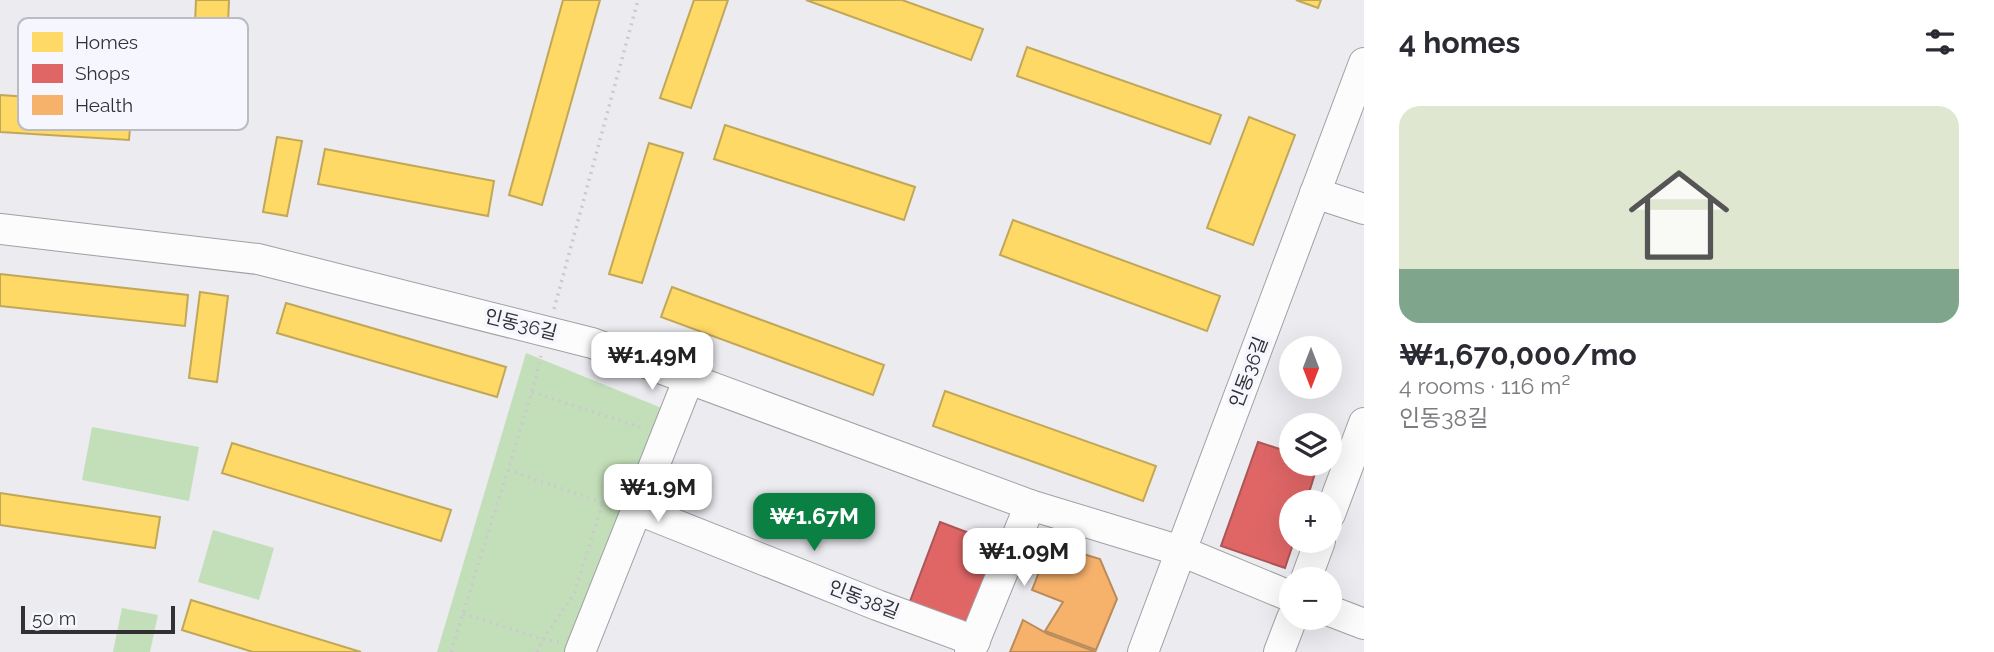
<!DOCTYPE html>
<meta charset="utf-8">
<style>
:root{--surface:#fff;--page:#f7f7f7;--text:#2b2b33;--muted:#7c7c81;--line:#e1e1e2;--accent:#0b8043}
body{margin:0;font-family:Raleway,"Noto Sans KR",sans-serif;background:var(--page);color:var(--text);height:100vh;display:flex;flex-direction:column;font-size:26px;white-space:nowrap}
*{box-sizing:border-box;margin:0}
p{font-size:23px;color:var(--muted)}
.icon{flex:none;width:38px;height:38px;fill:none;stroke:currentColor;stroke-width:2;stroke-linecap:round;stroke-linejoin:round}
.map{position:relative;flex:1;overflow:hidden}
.drawer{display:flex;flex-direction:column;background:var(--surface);width:630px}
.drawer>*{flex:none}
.needle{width:46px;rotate:180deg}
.buttons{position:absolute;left:1279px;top:336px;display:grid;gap:14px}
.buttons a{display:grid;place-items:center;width:63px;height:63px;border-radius:50%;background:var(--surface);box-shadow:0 7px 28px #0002;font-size:35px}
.scale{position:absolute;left:21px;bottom:18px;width:154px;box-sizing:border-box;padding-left:7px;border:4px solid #313134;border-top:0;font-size:19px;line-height:24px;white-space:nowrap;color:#313134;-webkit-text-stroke:5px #f6f7fe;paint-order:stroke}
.price{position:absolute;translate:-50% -60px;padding:0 16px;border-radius:14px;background:#fff;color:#222;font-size:23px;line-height:46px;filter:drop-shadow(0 2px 4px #0008)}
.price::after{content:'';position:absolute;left:50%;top:42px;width:21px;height:16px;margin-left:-10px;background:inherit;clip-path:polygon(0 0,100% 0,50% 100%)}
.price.selected{background:var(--accent);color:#fff}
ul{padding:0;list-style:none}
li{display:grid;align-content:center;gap:14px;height:371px;padding:0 35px}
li+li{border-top:2px solid var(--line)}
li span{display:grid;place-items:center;height:217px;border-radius:21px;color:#555}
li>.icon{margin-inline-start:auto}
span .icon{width:126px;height:126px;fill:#fffc;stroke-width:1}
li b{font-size:30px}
h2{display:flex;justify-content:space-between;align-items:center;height:84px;padding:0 35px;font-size:30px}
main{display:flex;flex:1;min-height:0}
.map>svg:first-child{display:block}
.green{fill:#c3dfba}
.homes{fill:#ffd966;stroke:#c1a757;stroke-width:2}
.shops{fill:#e06666;stroke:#ac5657;stroke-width:2}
.health{fill:#f6b26b;stroke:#bb8b5a;stroke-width:2}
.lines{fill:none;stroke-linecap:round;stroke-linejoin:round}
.minor-casing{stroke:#a1a1a4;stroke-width:32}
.path{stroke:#cacacb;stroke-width:3.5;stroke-dasharray:2 5;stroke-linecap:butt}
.minor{stroke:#fcfcfd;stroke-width:30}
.labels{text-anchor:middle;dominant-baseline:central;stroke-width:7;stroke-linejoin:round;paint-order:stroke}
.street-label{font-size:19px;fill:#313134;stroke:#f6f7fe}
.key{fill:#f6f7fe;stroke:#bbbcc1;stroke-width:2}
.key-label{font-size:19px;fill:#313134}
</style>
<main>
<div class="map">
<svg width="1364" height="652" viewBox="0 0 1364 652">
<rect width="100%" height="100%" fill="#ebebf0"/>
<g class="green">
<polygon points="526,353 674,413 586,652 437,652"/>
<polygon points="92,427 199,447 189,501 82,480"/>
<polygon points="213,530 274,548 259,600 198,582"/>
<polygon points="122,608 158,615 150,652 113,652"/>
</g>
<g class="homes">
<polygon points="196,0 229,0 226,70 193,68"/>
<polygon points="563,0 600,0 542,205 509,195"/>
<polygon points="694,0 728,0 691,108 660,98"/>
<polygon points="806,0 902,0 983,29 971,60"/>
<polygon points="1296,0 1321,0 1318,8"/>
<polygon points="1027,47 1221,115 1210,144 1017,76"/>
<polygon points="0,95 132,104 129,140 0,132"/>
<polygon points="1249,117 1295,135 1253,245 1207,228"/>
<polygon points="725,125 915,187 904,220 714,159"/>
<polygon points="277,137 302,141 287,216 263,212"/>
<polygon points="649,143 683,153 642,283 609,274"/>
<polygon points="325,149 494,181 488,216 318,184"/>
<polygon points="1013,220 1220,296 1207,331 1000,255"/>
<polygon points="0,274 188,295 185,326 0,306"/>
<polygon points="672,287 884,365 873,395 661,317"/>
<polygon points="200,292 228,296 217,382 189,378"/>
<polygon points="286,303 506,367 497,397 277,333"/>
<polygon points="945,391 1156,466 1143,501 933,426"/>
<polygon points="232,443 451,510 441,541 222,473"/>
<polygon points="0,493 160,517 155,548 0,525"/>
<polygon points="191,600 361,652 253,652 182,630"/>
</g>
<g class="shops">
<polygon points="1258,442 1292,453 1292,464 1318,464 1306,502 1292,502 1292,541 1294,541 1285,568 1221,546"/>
<polygon points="940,522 1001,545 969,627 909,604"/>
</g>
<g class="health">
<polygon points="1050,544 1100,559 1117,599 1096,650 1045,631 1063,602 1032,590"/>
<polygon points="1023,620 1048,634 1096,652 1010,652"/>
</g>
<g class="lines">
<g class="minor-casing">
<g id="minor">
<polyline points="1315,193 1364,209"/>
<polyline points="0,229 258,259 592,343 1030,505 1181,551 1292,597"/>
<polyline points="636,509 877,605 975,641"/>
<polyline points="1330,514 1364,423"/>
<polyline points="1306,579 1320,541"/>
<polyline points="1330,611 1364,624"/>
<polyline points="580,652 689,378"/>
<polyline points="970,652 1030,505"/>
<polyline points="1143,652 1364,63"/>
<polyline points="1279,652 1292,618"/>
</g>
</g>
<g class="path">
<polyline points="554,309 638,0"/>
<polyline points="532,392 639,427 641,430"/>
<polyline points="508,470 613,506"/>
<polyline points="463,614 543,639 559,642"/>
<polyline points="451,652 532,392 541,356"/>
<polyline points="537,652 543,639 574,594 603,502"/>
</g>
<use href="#minor" class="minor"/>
</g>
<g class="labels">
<g class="street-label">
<text transform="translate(521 324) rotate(14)">인동36길</text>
<text transform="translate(1248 372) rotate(-69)">인동36길</text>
<text transform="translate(864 599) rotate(21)">인동38길</text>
</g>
</g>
<rect x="18" y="18" width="230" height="112" rx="10" class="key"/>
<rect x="32" y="32" width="31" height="20" fill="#ffd966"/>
<rect x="32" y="64" width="31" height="19" fill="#e06666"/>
<rect x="32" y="95" width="31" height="20" fill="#f6b26b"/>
<g class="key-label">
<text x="75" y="49">Homes</text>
<text x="75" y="80">Shops</text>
<text x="75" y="112">Health</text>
</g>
</svg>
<div class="buttons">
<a><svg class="needle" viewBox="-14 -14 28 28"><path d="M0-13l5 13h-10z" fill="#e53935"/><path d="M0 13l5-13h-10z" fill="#7c7c81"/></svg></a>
<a><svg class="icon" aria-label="layers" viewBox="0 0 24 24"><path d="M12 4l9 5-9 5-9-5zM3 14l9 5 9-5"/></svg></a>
<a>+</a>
<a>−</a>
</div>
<div class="scale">50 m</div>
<b class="price" style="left:652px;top:392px">₩1.49M</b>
<b class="price" style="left:658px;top:524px">₩1.9M</b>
<b class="price selected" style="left:814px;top:553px">₩1.67M</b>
<b class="price" style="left:1024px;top:588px">₩1.09M</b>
</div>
<section class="drawer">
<h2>4 homes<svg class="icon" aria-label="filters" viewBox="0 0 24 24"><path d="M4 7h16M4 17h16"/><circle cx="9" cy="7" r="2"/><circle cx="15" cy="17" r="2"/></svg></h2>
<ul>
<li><span style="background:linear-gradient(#dfe7d0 75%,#7fa58c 0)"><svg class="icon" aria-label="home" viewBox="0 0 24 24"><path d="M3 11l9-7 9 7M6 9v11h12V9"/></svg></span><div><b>₩1,670,000/mo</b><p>4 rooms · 116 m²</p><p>인동38길</p></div></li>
</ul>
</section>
</main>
